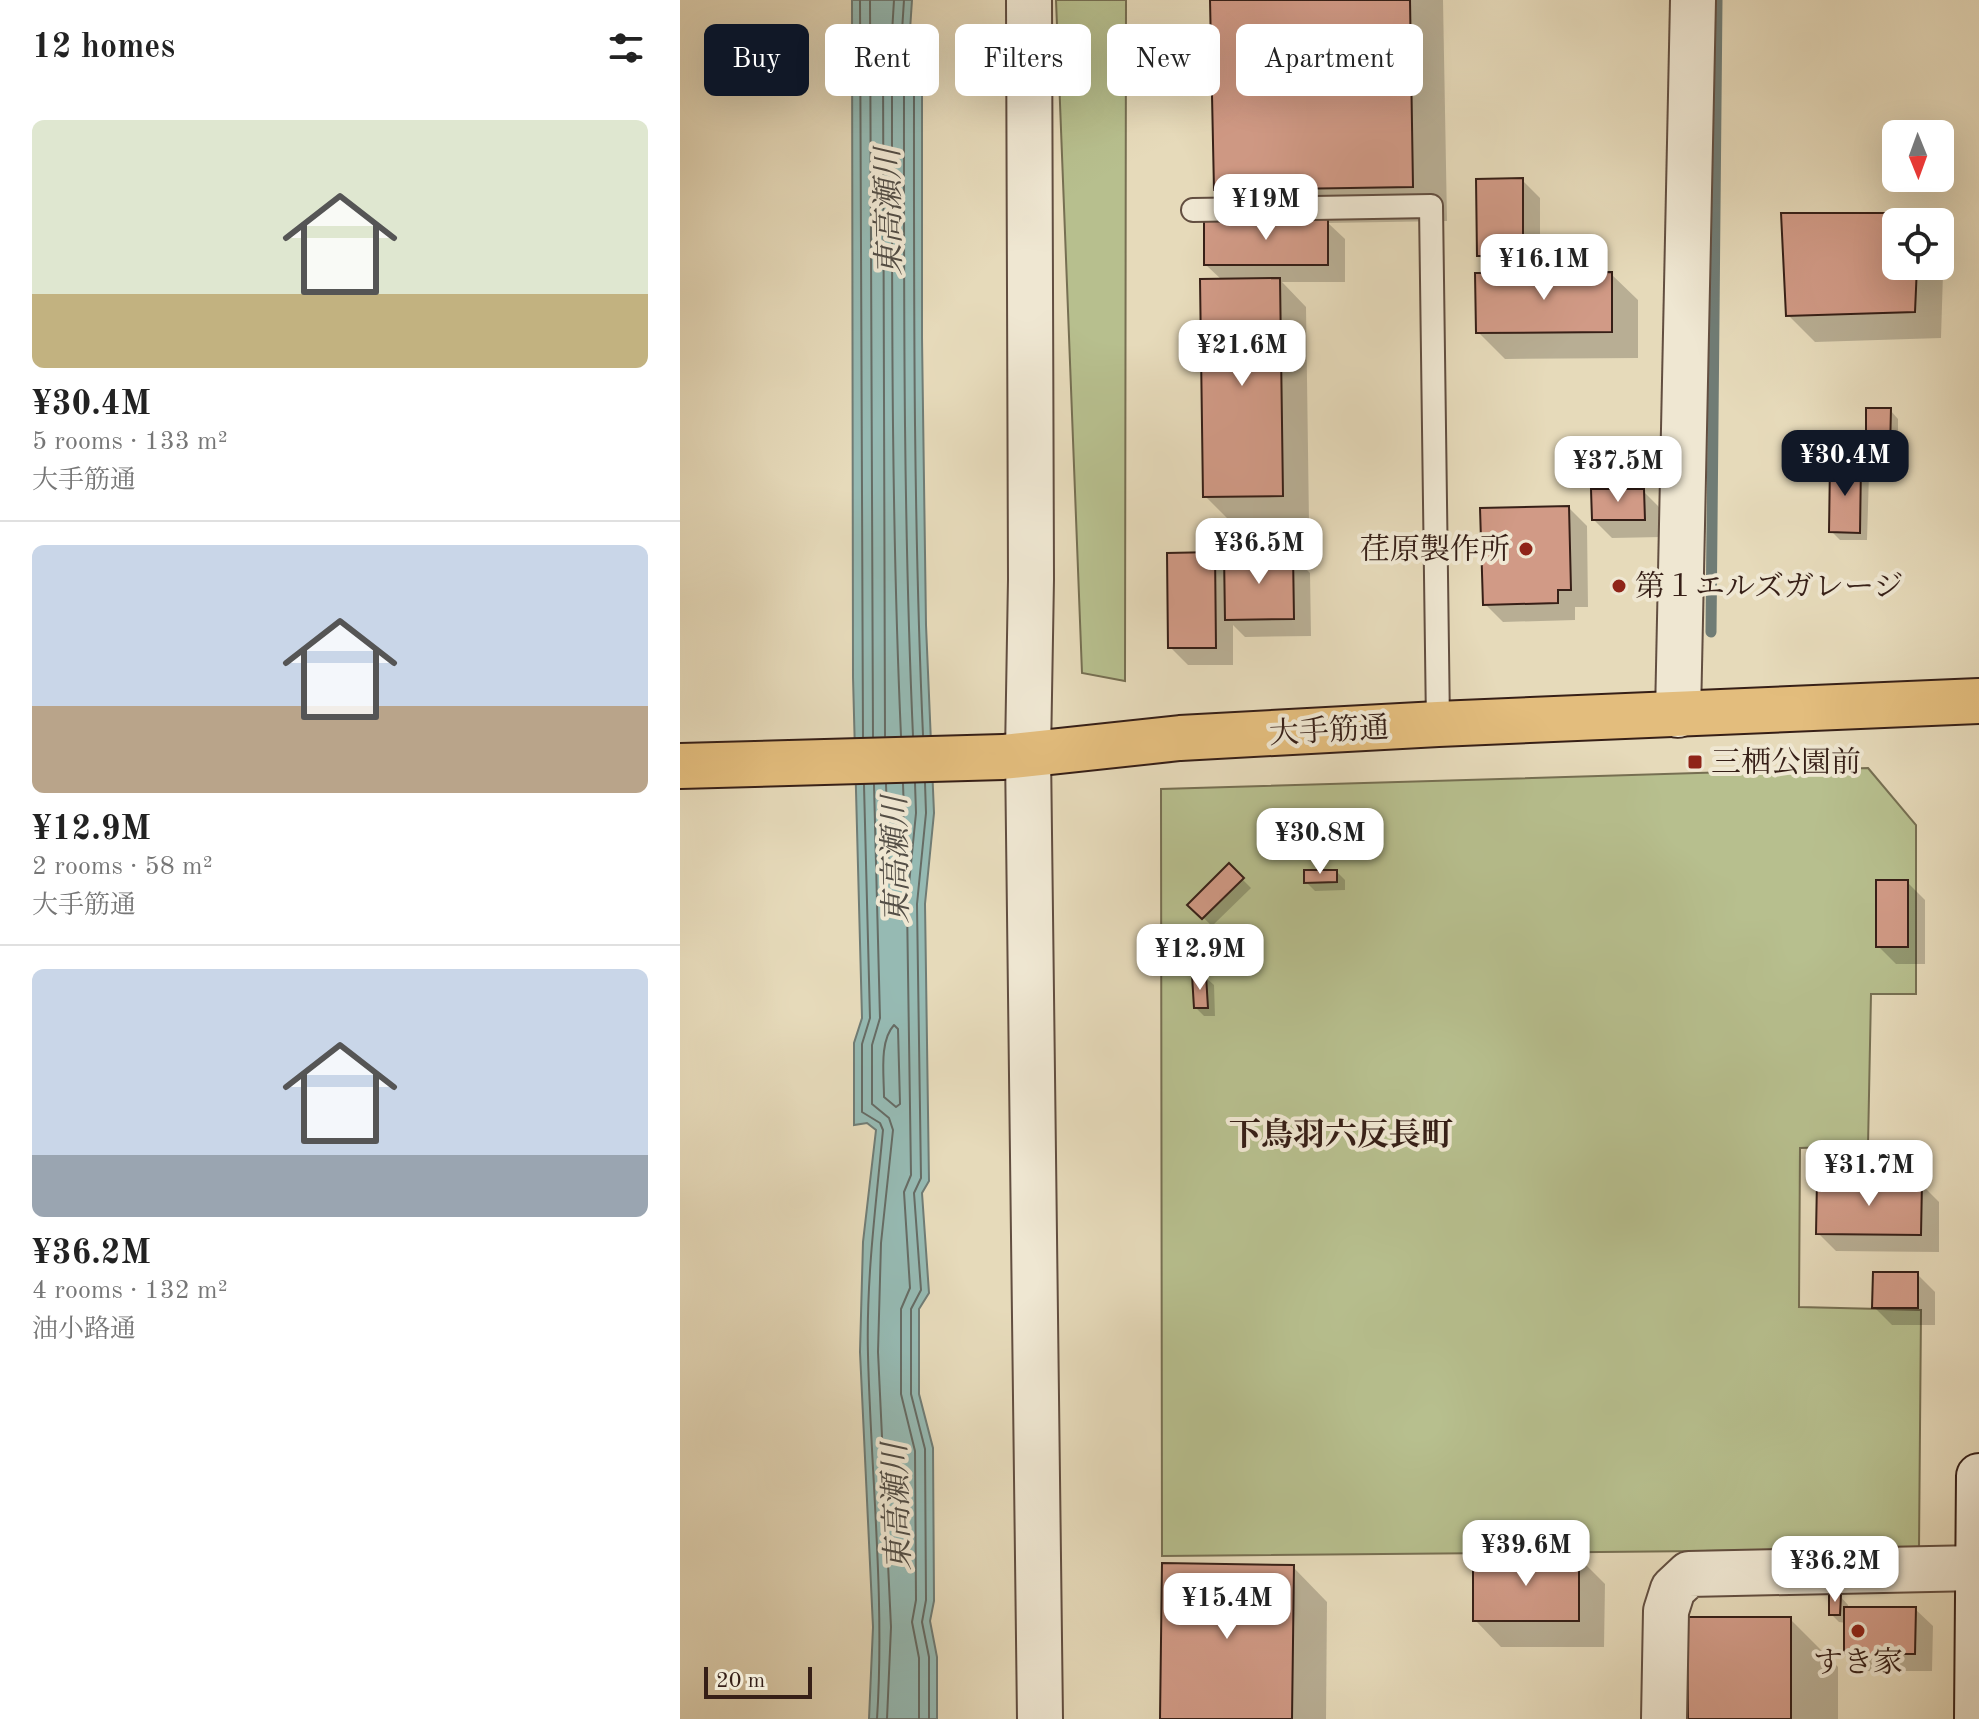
<!DOCTYPE html>
<html lang="en">
<head>
<meta charset="utf-8">
<style>
  :root { --surface:#fff; --page:#f2f2f2; --text:#222; --muted:#767676; --line:#e0e0e0; --accent:#111827 }
  body { margin:0; font-family:"Old Standard TT","Noto Serif JP",serif; background:var(--page); color:var(--text); height:100vh; display:flex; flex-direction:column; font-size:30px; white-space:nowrap }
  * { box-sizing:border-box; margin:0 }
  p { font-size:26px; color:var(--muted) }
  .icon { flex:none; width:44px; height:44px; fill:none; stroke:currentColor; stroke-width:2; stroke-linecap:round; stroke-linejoin:round }
  .map { position:relative; flex:1; overflow:hidden }
  .side { display:flex; flex-direction:column; background:var(--surface); width:680px }
  .side>* { flex:none }
  .banner { position:absolute; left:24px; top:24px; width:760px; height:72px; display:flex; gap:16px }
  .needle { width:52px; rotate:179deg }
  .fabs { position:absolute; left:1202px; top:120px; display:grid; gap:16px }
  .fabs a { display:grid; place-items:center; width:72px; height:72px; border-radius:12px; background:var(--surface); box-shadow:0 8px 32px #0002; font-size:40px }
  .scale { position:absolute; left:24px; bottom:20px; width:108px; box-sizing:border-box; padding-left:8px; border:4px solid #361f17; border-top:0; font-size:22px; line-height:28px; white-space:nowrap; color:#361f17; -webkit-text-stroke:6px #efe7d2; paint-order:stroke }
  .price { position:absolute; translate:-50% -68px; padding:0 18px; border-radius:16px; background:#fff; color:#222; font-size:26px; line-height:52px; filter:drop-shadow(0 2px 4px #0008) }
  .price::after { content:''; position:absolute; left:50%; top:48px; width:24px; height:18px; margin-left:-12px; background:inherit; clip-path:polygon(0 0,100% 0,50% 100%) }
  .price.active { background:var(--accent); color:#fff }
  ul { padding:0; list-style:none }
  li { display:grid; align-content:center; gap:16px; height:424px; padding:0 32px }
  li+li { border-top:2px solid var(--line) }
  li span { display:grid; place-items:center; height:248px; border-radius:12px; color:#555 }
  li>.icon { margin-inline-start:auto }
  span .icon { width:144px; height:144px; fill:#fffc; stroke-width:1 }
  li b { font-size:34px }
  h2 { display:flex; justify-content:space-between; align-items:center; height:96px; padding:0 32px; font-size:34px }
  .chip { padding:0 28px; border-radius:12px; background:var(--surface); box-shadow:0 8px 32px #0002; font-size:28px; line-height:72px }
  .chip.active { background:var(--accent); color:#fff }
  main { display:flex; flex:1; min-height:0 }
  .map>svg:first-child { display:block }
  .green { fill:#b7bf8e; stroke:#766f52; stroke-width:2 }
  .water { fill:#96bab3; stroke:#707c75; stroke-width:2 }
  .shadow { fill:#0003 }
  .lines { fill:none; stroke-linecap:round; stroke-linejoin:round }
  .shore { stroke:#666c65; stroke-width:2 }
  .stream { stroke:#707c75; stroke-width:11 }
  .building { fill:#d19a86; stroke:#361f17; stroke-width:2 }
  .lane-casing { stroke:#624e40; stroke-width:26 }
  .street-casing { stroke:#624e40; stroke-width:48 }
  .secondary-casing { stroke:#361f17; stroke-width:48 }
  .primary-casing { stroke:#361f17; stroke-width:48 }
  .lane { stroke:#efe7d2; stroke-width:22 }
  .street { stroke:#efe7d2; stroke-width:44 }
  .secondary { stroke:#efe7d2; stroke-width:44 }
  .primary { stroke:#e3bd7d; stroke-width:44 }
  .poi-dot { fill:#8f2418; stroke:#efe7d2; stroke-width:3 }
  .labels { text-anchor:middle; stroke-width:8; stroke-linejoin:round; paint-order:stroke }
  .poi-label { font-size:30px; fill:#361f17; stroke:#efe7d2; text-anchor:start }
  .street-label { font-size:30px; fill:#361f17; stroke:#efe7d2 }
  .water-label { font-size:32px; font-style:italic; fill:#534e46; stroke:#efe7d2 }
  .neighbourhood-label { font-size:32px; font-weight:bold; fill:#361f17; stroke:#efe7d2 }
</style>
</head>
<body>
<main>
<section class="side">
<h2>12 homes<svg class="icon" aria-label="filters" viewBox="0 0 24 24"><path d="M4 7h16M4 17h16"/><circle cx="9" cy="7" r="2"/><circle cx="15" cy="17" r="2"/></svg></h2>
<ul>
<li><span style="background:linear-gradient(#dfe7d0 70%,#c2b280 0)"><svg class="icon" aria-label="home" viewBox="0 0 24 24"><path d="M3 11l9-7 9 7M6 9v11h12V9"/></svg></span><div><b>¥30.4M</b><p>5 rooms · 133 m²</p><p>大手筋通</p></div></li>
<li><span style="background:linear-gradient(#c9d6e8 65%,#b9a48a 0)"><svg class="icon" aria-label="home" viewBox="0 0 24 24"><path d="M3 11l9-7 9 7M6 9v11h12V9"/></svg></span><div><b>¥12.9M</b><p>2 rooms · 58 m²</p><p>大手筋通</p></div></li>
<li><span style="background:linear-gradient(#c9d6e8 75%,#9aa5b1 0)"><svg class="icon" aria-label="home" viewBox="0 0 24 24"><path d="M3 11l9-7 9 7M6 9v11h12V9"/></svg></span><div><b>¥36.2M</b><p>4 rooms · 132 m²</p><p>油小路通</p></div></li>
</ul>
</section>
<div class="map">
<svg width="1299" height="1719" viewBox="0 0 1299 1719">
  <rect width="100%" height="100%" fill="#e6daba"/>
  <filter id="stains"><feTurbulence type="fractalNoise" baseFrequency=".0025" numOctaves="4"/><feColorMatrix values="0 0 0 0 .2 0 0 0 0 .09 0 0 0 0 .02 0 0 0 .5 -.17"/></filter>
  <radialGradient id="worn" r=".72"><stop offset=".6" stop-color="#630" stop-opacity="0"/><stop offset="1" stop-color="#630" stop-opacity=".3"/></radialGradient>
  <g class="green">
    <polygon points="376,0 446,0 445,681 402,673"/>
    <polygon points="1188,768 1236,825 1236,994 1191,994 1188,1146 1120,1148 1119,1307 1241,1310 1239,1549 482,1556 481,789"/>
  </g>
  <polygon class="water" points="172,0 232,0 230,30 242,56 242,338 246,625 254,813 245,904 249,1181 242,1193 249,1293 239,1309 239,1394 253,1448 254,1601 250,1621 257,1657 257,1719 189,1719 193,1627 180,1352 183,1242 196,1130 187,1123 174,1125 174,1043 182,1018 173,677"/>
  <g class="shadow">
    <polygon points="532,0 763,0 767,221 648,223 665,239 665,282 602,282 626,307 629,522 552,523 525,496 543,281 526,265 568,222 536,189"/>
    <polygon points="842,180 860,198 860,274 931,274 958,300 958,358 825,359 798,332 818,275 799,256"/>
    <polygon points="1104,215 1238,215 1245,222 1216,222 1216,266 1260,266 1260,237 1264,241 1261,338 1135,342 1108,315"/>
    <polygon points="1210,410 1218,419 1218,459 1196,458 1188,449"/>
    <polygon points="1180,466 1189,474 1187,540 1160,540 1151,531"/>
    <polygon points="963,491 981,509 982,537 932,538 914,520"/>
    <polygon points="889,508 907,526 908,607 895,607 895,620 823,622 805,604"/>
    <polygon points="534,554 546,566 612,555 630,573 631,636 565,637 553,625 553,665 508,665 490,647"/>
    <polygon points="549,866 571,888 532,926 510,905"/>
    <polygon points="657,872 665,880 665,890 635,891 626,882"/>
    <polygon points="1227,882 1245,900 1245,964 1216,964 1198,946"/>
    <polygon points="525,977 534,985 535,1016 524,1016 516,1008"/>
    <polygon points="1241,1184 1259,1202 1259,1252 1156,1251 1138,1233"/>
    <polygon points="1237,1274 1255,1292 1255,1325 1212,1325 1194,1307"/>
    <polygon points="898,1557 925,1584 924,1647 821,1647 795,1620"/>
    <polygon points="613,1567 647,1602 646,1719 482,1719"/>
    <polygon points="1160,1596 1168,1605 1168,1609 1235,1609 1253,1626 1252,1671 1184,1671 1166,1653 1166,1623 1159,1622 1151,1614"/>
    <polygon points="1110,1619 1158,1667 1158,1719 1010,1719"/>
  </g>
  <g class="lines">
    <g class="shore">
      <polyline points="180,0 183,737"/>
      <polyline points="190,0 193,737"/>
      <path d="M214 0 212 33 224 61C224 286 223 511 233 736"/>
      <path d="M224 0 222 31 234 59C234 284 233 510 243 735"/>
      <path d="M205 736 203 61 207 57 212 64C212 288 211 512 221 736"/>
      <polyline points="235,783 236,813 227,904 231,1175 224,1192 230,1288 221,1309 221,1394 235,1451 236,1600 232,1622 239,1658 239,1719"/>
      <polyline points="245,783 246,813 237,904 241,1178 234,1193 241,1290 231,1309 231,1394 245,1449 246,1600 242,1622 249,1657 249,1719"/>
      <polyline points="206,784 209,882 213,886 217,883 224,812 223,784"/>
      <path d="M184 785 190 1018 182 1044V1112L200 1123 203 1130C196 1205 186 1279 188 1355 191 1476 205 1597 197 1719"/>
      <polyline points="194,785 200,1018 192,1045 192,1104 209,1118 213,1130 201,1243 198,1352 211,1627 207,1719"/>
      <path d="M214 1025 218 1029 220 1104 216 1107 204 1097C204 1075 199 1041 214 1025Z"/>
    </g>
    <polyline class="stream" points="1031,632 1037,0"/>
  </g>
  <g class="building">
    <polygon points="530,0 730,0 733,187 534,190"/>
    <polygon points="843,178 843,256 797,256 796,179"/>
    <polygon points="1101,213 1238,213 1238,222 1216,222 1216,266 1237,266 1235,312 1106,316"/>
    <polygon points="648,219 648,265 524,265 524,220"/>
    <polygon points="932,272 932,332 796,333 795,273"/>
    <polygon points="600,278 603,496 523,497 520,279"/>
    <polygon points="1186,408 1211,408 1210,451 1186,450"/>
    <polygon points="1150,463 1181,464 1180,533 1149,532"/>
    <polygon points="911,489 964,489 965,520 912,520"/>
    <polygon points="889,506 891,590 878,590 878,603 803,605 800,508"/>
    <polygon points="535,552 536,648 488,648 487,553"/>
    <polygon points="613,553 614,619 545,620 544,554"/>
    <polygon points="549,863 564,878 522,919 507,905"/>
    <polygon points="624,870 657,870 657,882 624,883"/>
    <rect x="1196" y="880" width="32" height="67"/>
    <polygon points="512,975 526,975 528,1008 514,1008"/>
    <polygon points="1137,1180 1242,1182 1241,1235 1136,1234"/>
    <polygon points="1193,1272 1238,1272 1238,1308 1192,1308"/>
    <rect x="793" y="1555" width="106" height="66"/>
    <polygon points="482,1563 614,1565 612,1719 480,1719"/>
    <polygon points="1149,1594 1161,1594 1160,1615 1149,1615"/>
    <polygon points="1164,1607 1236,1607 1235,1654 1164,1654"/>
    <polygon points="1007,1617 1111,1617 1111,1719 1008,1719"/>
  </g>
  <g class="lines">
    <defs>
      <polyline id="lane" points="513,210 751,206 758,724"/>
      <g id="street">
        <polyline points="349,0 351,579 348,753 360,1719"/>
        <polyline points="998,715 1013,0"/>
        <polyline points="984,1719 986,1611 993,1589 1009,1574 1297,1568"/>
      </g>
      <polyline id="secondary" points="1297,1719 1299,1476"/>
      <polyline id="primary" points="0,766 323,757 500,738 758,724 1299,701"/>
    </defs>
    <use href="#lane" class="lane-casing"/>
    <use href="#street" class="street-casing"/>
    <use href="#secondary" class="secondary-casing"/>
    <use href="#primary" class="primary-casing"/>
    <use href="#lane" class="lane"/>
    <use href="#street" class="street"/>
    <use href="#secondary" class="secondary"/>
    <use href="#primary" class="primary"/>
  </g>
  <g class="poi-dot">
    <circle cx="846" cy="549" r="8"/>
    <circle cx="939" cy="586" r="8"/>
    <rect x="1007" y="754" width="16" height="16" rx="4"/>
    <circle cx="1178" cy="1631" r="8"/>
  </g>
  <g class="labels">
    <g class="poi-label">
      <text x="830" y="559" text-anchor="end">荏原製作所</text>
      <text x="955" y="596">第１エルズガレージ</text>
      <text x="1031" y="772">三栖公園前</text>
      <text x="1178" y="1672" text-anchor="middle">すき家</text>
    </g>
    <g class="street-label">
      <text transform="translate(649 730) rotate(-3)" y="10">大手筋通</text>
    </g>
    <g class="water-label">
      <text transform="translate(208 212) rotate(-91)" y="11">東高瀬川</text>
      <text transform="translate(215 860) rotate(-91)" y="11">東高瀬川</text>
      <text transform="translate(216 1507) rotate(-92)" y="11">東高瀬川</text>
    </g>
    <g class="neighbourhood-label">
      <text x="661" y="1145">下鳥羽六反長町</text>
    </g>
  </g>
  <rect width="100%" height="100%" filter="url(#stains)"/>
  <rect width="100%" height="100%" fill="url(#worn)"/>
</svg>
<div class="fabs">
<a><svg class="needle" viewBox="-14 -14 28 28"><path d="M0-13l5 13h-10z" fill="#e53935"/><path d="M0 13l5-13h-10z" fill="#767676"/></svg></a>
<a><svg class="icon" aria-label="locate" viewBox="0 0 24 24"><circle cx="12" cy="12" r="6"/><path d="M12 2v4M12 18v4M2 12h4M18 12h4"/></svg></a>
</div>
<div class="scale">20 m</div>
<b class="price" style="left:586px;top:242px">¥19M</b>
<b class="price" style="left:864px;top:302px">¥16.1M</b>
<b class="price" style="left:562px;top:388px">¥21.6M</b>
<b class="price active" style="left:1165px;top:498px">¥30.4M</b>
<b class="price" style="left:938px;top:504px">¥37.5M</b>
<b class="price" style="left:579px;top:586px">¥36.5M</b>
<b class="price" style="left:640px;top:876px">¥30.8M</b>
<b class="price" style="left:520px;top:992px">¥12.9M</b>
<b class="price" style="left:1189px;top:1208px">¥31.7M</b>
<b class="price" style="left:846px;top:1588px">¥39.6M</b>
<b class="price" style="left:1155px;top:1604px">¥36.2M</b>
<b class="price" style="left:547px;top:1641px">¥15.4M</b>
<div class="banner">
<a class="chip active">Buy</a>
<a class="chip">Rent</a>
<a class="chip">Filters</a>
<a class="chip">New</a>
<a class="chip">Apartment</a>
</div>
</div>
</main>
</body>
</html>
